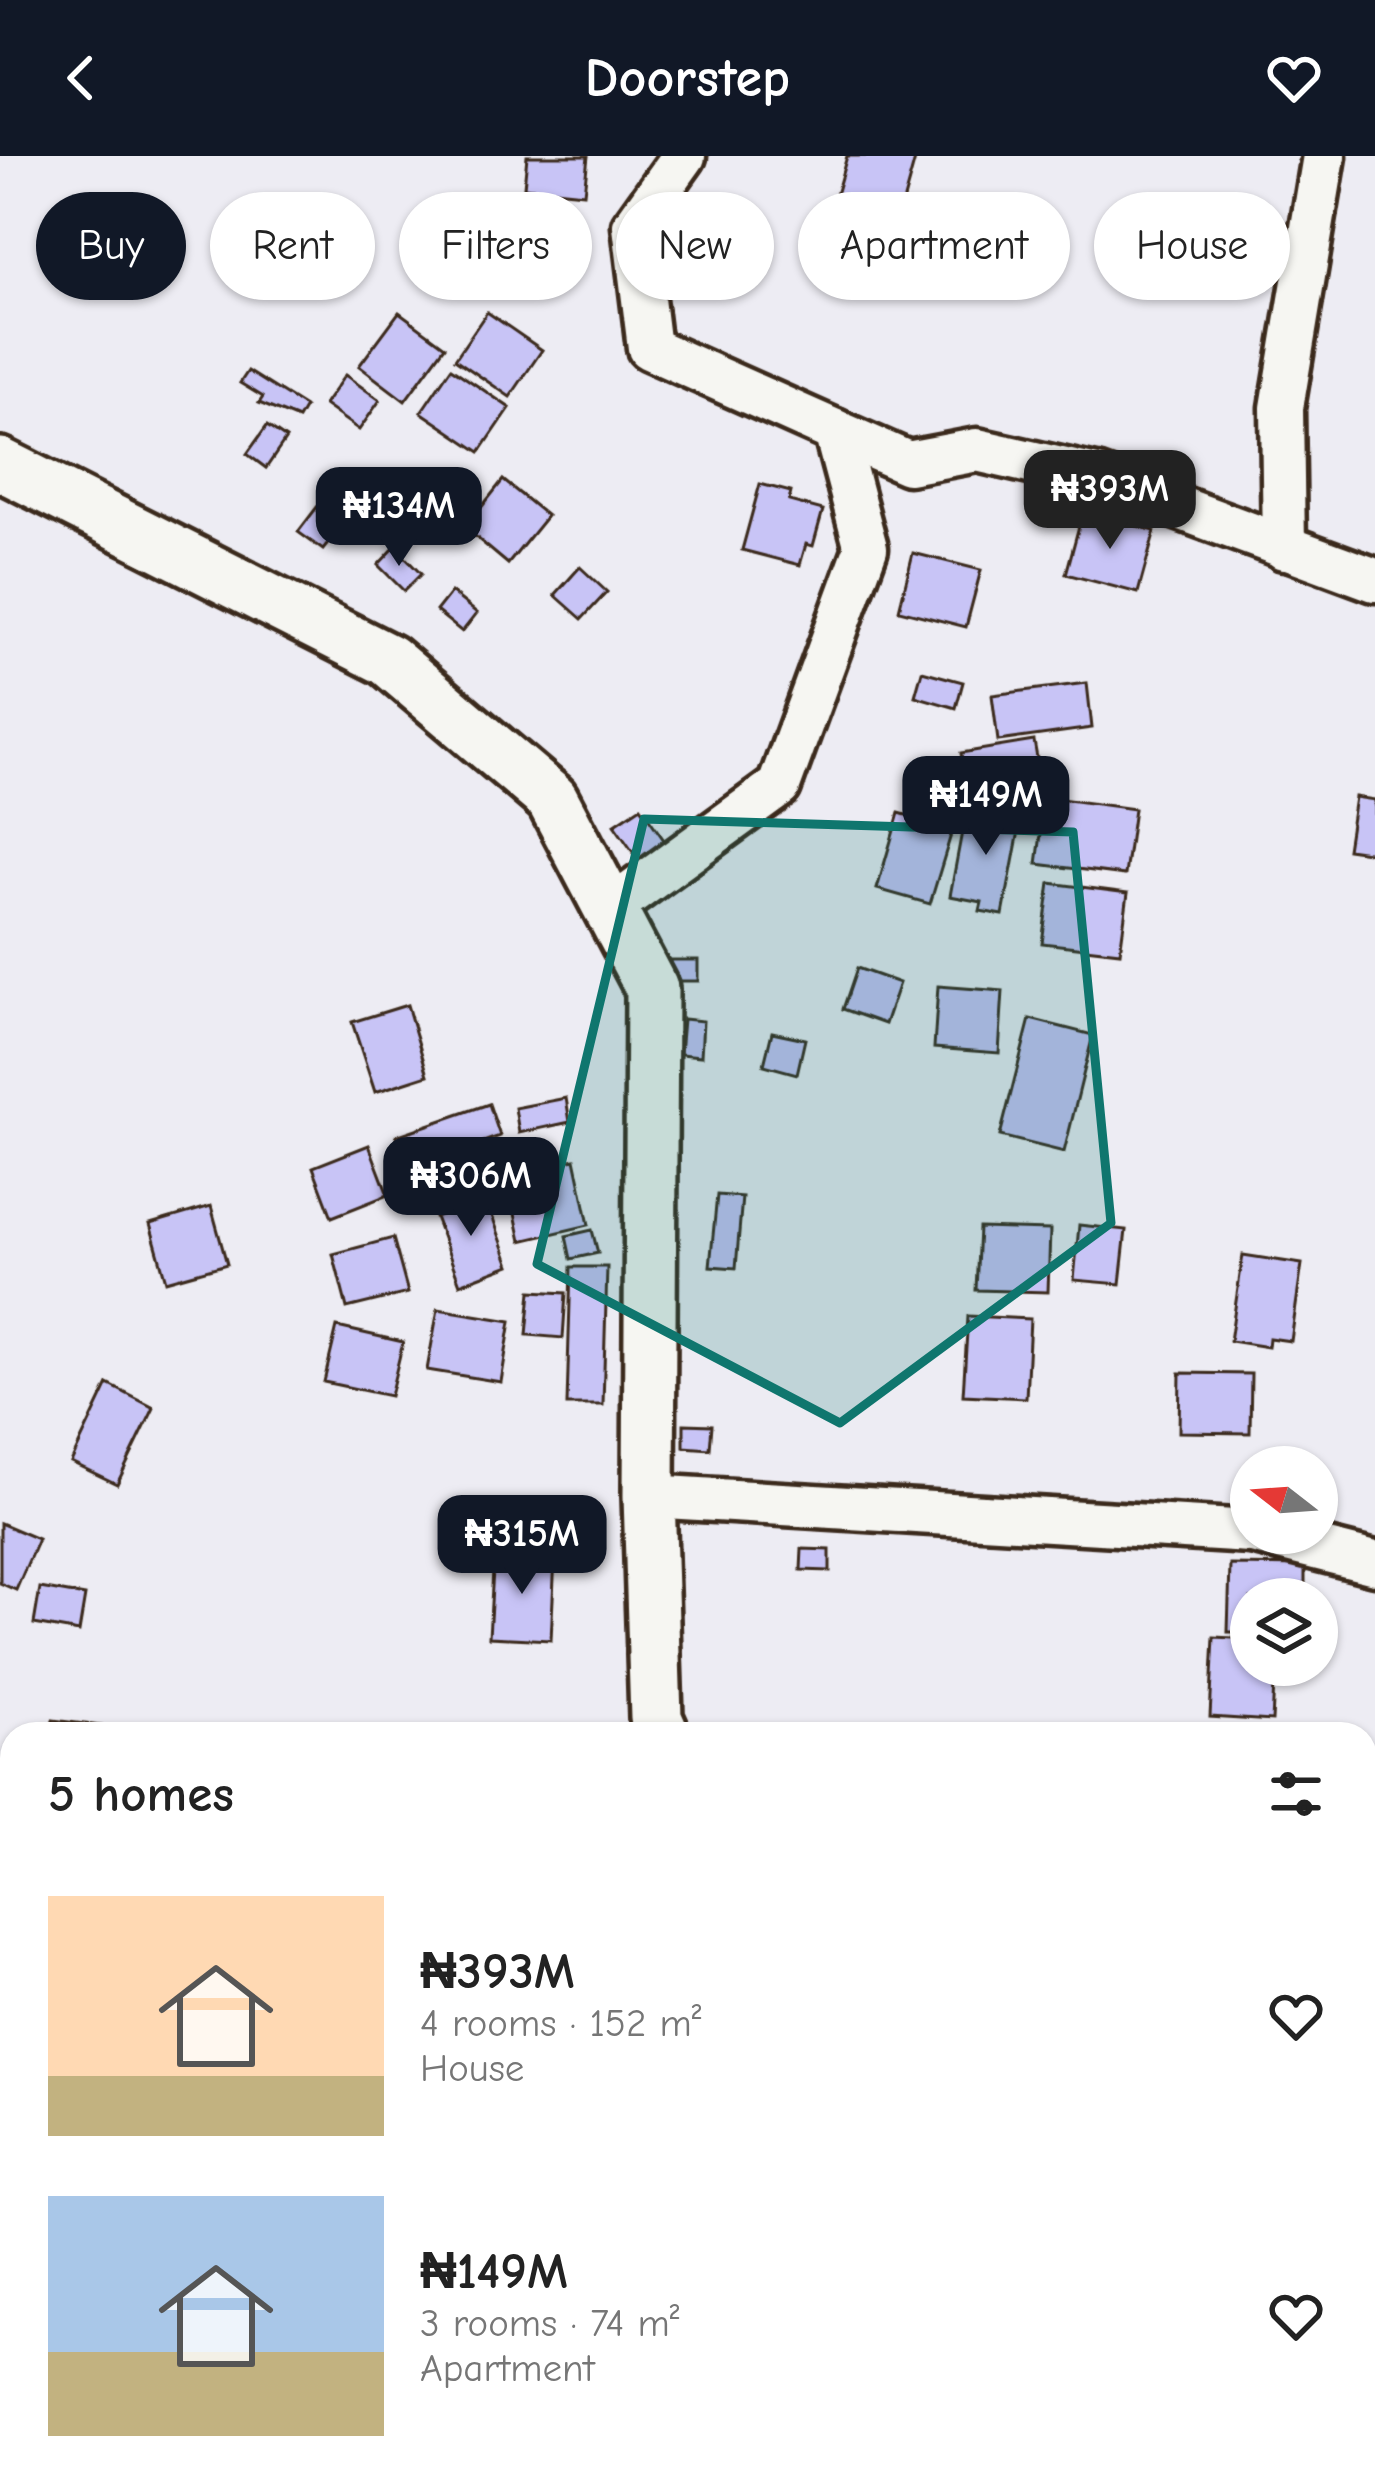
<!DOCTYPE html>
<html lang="en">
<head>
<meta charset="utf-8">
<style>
  :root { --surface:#fff; --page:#f2f2f2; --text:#222; --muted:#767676; --accent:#111827 }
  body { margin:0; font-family:"Comic Neue",sans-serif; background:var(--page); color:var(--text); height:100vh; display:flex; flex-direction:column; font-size:45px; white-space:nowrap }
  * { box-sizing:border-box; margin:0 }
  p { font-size:39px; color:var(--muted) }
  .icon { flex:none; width:66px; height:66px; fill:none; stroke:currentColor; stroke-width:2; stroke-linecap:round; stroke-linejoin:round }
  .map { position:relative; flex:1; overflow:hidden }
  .panel { position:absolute; left:0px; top:1566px; width:1377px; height:771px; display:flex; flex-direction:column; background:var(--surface); border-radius:36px 36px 0 0; box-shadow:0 3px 9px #0004 }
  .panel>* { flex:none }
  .guide { position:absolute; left:36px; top:36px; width:1305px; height:108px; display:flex; gap:24px }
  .needle { width:78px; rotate:287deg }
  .fabs { position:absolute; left:1230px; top:1290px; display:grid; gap:24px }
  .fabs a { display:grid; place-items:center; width:108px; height:108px; border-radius:50%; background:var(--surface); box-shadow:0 3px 9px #0004; font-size:60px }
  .price { position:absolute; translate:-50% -102px; padding:0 27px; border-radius:24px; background:var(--accent); color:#fff; font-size:39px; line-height:78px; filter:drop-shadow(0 3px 6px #0008) }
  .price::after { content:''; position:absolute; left:50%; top:72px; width:36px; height:27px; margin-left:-18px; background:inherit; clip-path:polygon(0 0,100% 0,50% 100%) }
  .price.active { background:#222; color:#fff }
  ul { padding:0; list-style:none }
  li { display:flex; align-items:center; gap:36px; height:300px; padding:0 48px }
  li span { display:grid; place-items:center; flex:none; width:336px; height:240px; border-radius:0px; color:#555 }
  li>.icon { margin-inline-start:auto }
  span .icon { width:144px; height:144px; fill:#fffc; stroke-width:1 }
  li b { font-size:51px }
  h2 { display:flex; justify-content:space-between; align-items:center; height:144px; padding:0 48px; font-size:51px }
  .pill { padding:0 42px; border-radius:54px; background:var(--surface); box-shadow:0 3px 9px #0004; font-size:42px; line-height:108px }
  .pill.active { background:var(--accent); color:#fff }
  header { display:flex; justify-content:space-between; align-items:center; height:156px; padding:0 48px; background:var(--accent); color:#fff; font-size:54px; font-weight:700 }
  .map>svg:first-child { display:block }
  .building { fill:#c8c4f6; stroke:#3b2a1e; stroke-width:3 }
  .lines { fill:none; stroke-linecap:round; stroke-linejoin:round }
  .minor-casing { stroke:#3b2a1e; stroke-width:51 }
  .tertiary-casing { stroke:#3b2a1e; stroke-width:60 }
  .minor { stroke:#f6f6f2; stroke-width:42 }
  .tertiary { stroke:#f6f6f2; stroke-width:51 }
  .marked { fill:#0f766e; fill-opacity:0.2; stroke:#0f766e; stroke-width:9; stroke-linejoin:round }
</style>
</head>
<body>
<header><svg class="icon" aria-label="back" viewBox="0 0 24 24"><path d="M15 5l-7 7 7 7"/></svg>Doorstep<svg class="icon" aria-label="heart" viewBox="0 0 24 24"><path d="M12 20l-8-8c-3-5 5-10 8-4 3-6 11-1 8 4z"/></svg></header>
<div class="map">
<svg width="1375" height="2336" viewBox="0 0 1375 2336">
  <rect width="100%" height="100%" fill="#edecf3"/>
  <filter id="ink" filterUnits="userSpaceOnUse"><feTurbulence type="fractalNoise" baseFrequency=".00833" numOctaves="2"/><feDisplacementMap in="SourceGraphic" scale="24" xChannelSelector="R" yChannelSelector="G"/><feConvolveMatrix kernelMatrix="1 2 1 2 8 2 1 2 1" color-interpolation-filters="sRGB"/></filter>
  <g filter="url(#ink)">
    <g class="building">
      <polygon points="527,0 588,0 584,37 524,31"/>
      <polygon points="847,0 916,0 896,72 832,53"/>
      <polygon points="399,156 445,190 405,245 359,210"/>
      <polygon points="487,156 542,194 510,241 455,203"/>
      <polygon points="451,212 510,252 480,296 421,256"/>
      <polygon points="248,215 305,251 298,263 259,247 263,241 240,227"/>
      <polygon points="345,219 380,244 359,274 324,249"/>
      <polygon points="267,270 286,283 266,312 247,298"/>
      <polygon points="503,324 547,360 508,408 465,372"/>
      <polygon points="760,328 791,336 789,345 823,354 813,390 806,388 800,409 742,394"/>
      <polygon points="317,351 342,370 323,394 298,376"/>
      <polygon points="1083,355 1155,375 1138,437 1066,418"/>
      <polygon points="395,391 421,418 404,435 378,409"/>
      <polygon points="913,397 981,414 966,471 899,454"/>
      <polygon points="580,411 607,436 582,463 555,439"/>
      <polygon points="451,436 477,457 462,476 436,455"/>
      <polygon points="922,515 963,526 956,552 915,540"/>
      <polygon points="1087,527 1092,572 998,585 992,539"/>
      <polygon points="1034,585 1042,631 968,643 961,597"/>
      <polygon points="1046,641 1134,653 1125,719 1037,708"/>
      <polygon points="1355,641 1375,644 1375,697 1347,693"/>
      <polygon points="967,649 1022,659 1003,759 980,755 982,746 950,740"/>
      <polygon points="641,651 666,687 640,706 614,669"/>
      <polygon points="899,657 953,672 930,748 877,733"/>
      <polygon points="1050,727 1128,737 1120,796 1042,787"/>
      <rect x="670" y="804" width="28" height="21"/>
      <polygon points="857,812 899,827 885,868 843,853"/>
      <polygon points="938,830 1003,835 999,897 934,892"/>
      <polygon points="407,849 428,919 375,936 352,866"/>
      <polygon points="683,863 703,865 701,900 680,898"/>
      <polygon points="1030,863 1093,879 1064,996 1000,980"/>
      <polygon points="772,876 805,883 797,918 764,909"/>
      <polygon points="566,942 570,966 519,977 515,952"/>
      <polygon points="489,948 500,980 442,1001 453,1035 419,1047 396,980"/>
      <polygon points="369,989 388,1039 332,1061 313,1011"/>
      <polygon points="543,993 546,1009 575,1003 589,1069 521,1085 503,1003"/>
      <polygon points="717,1039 742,1041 736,1112 710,1110"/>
      <polygon points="462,1041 466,1050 486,1043 510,1109 460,1128 435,1061 441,1059 437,1050"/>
      <polygon points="211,1050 227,1108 166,1125 150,1068"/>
      <polygon points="1079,1069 1126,1074 1120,1128 1074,1124"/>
      <polygon points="979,1072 1050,1074 1048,1136 976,1134"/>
      <polygon points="592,1074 598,1097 571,1103 566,1080"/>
      <polygon points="393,1082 408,1137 347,1152 333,1098"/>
      <polygon points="1243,1099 1302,1108 1291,1185 1269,1182 1268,1191 1230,1185"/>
      <polygon points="571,1111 607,1111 603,1249 567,1249"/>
      <polygon points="531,1135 566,1137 563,1182 527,1179"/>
      <polygon points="438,1153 511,1165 501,1226 427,1214"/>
      <polygon points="968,1160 1030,1163 1026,1242 963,1239"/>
      <polygon points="337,1171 403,1186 390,1240 324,1226"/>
      <polygon points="1180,1217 1251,1218 1250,1277 1179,1276"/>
      <polygon points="108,1228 154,1252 117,1328 71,1306"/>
      <polygon points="684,1268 712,1269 710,1293 684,1291"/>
      <polygon points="0,1367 38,1383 16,1434 0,1427"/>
      <polygon points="802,1393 830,1394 830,1415 801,1414"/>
      <polygon points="494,1397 555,1401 551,1484 489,1481"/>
      <polygon points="1230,1409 1305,1410 1305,1443 1251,1443 1251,1476 1228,1476"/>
      <polygon points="40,1432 85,1440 79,1476 34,1468"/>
      <polygon points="1214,1481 1251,1483 1251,1509 1275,1509 1272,1565 1210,1561"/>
      <polygon points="53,1564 109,1571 108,1578 51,1578"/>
      <polygon points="1375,1759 1375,1819 1365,1813 1374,1787 1365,1775"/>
      <polygon points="1289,2325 1318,2325 1306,2336"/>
    </g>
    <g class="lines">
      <defs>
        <g id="minor">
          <polyline points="835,275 908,307 977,294 1096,321 1375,424"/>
          <polyline points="1284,392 1282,252 1324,0"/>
          <polyline points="610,753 779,630 866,392 835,275 649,192 634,70 684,0"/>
          <polyline points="649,1340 1251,1376"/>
          <polyline points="1256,1377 1375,1407"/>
          <polyline points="892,2325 898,2336"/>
          <polyline points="548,2336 551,2325"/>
        </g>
        <g id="tertiary">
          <polyline points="0,308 388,504 552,643 652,833 649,1340 656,1562 663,1578"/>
          <polyline points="1365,2118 1375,2124"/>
        </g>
      </defs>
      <use href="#minor" class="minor-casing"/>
      <use href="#tertiary" class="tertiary-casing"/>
      <use href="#minor" class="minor"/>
      <use href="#tertiary" class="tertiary"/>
    </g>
  </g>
  <path class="marked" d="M644 663 1073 676 1111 1067 840 1267 537 1108Z"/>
</svg>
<div class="fabs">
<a><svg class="needle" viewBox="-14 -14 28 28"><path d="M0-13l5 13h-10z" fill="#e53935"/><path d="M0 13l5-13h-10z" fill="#767676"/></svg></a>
<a><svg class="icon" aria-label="layers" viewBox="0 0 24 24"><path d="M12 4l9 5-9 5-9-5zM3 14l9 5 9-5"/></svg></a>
</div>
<b class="price active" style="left:1110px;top:396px">₦393M</b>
<b class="price" style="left:399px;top:413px">₦134M</b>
<b class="price" style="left:986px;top:702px">₦149M</b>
<b class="price" style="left:471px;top:1083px">₦306M</b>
<b class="price" style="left:522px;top:1441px">₦315M</b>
<div class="guide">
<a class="pill active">Buy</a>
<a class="pill">Rent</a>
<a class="pill">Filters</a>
<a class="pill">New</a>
<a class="pill">Apartment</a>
<a class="pill">House</a>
</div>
<section class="panel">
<h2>5 homes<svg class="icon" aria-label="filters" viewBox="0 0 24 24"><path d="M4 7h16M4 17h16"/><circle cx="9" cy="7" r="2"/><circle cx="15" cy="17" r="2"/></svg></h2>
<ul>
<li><span style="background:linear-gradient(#ffd9b3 75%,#c2b280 0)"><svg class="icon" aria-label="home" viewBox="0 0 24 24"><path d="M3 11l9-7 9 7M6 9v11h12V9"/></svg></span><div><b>₦393M</b><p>4 rooms · 152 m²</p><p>House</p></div><svg class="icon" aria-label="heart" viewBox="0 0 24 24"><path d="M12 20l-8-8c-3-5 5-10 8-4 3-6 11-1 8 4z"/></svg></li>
<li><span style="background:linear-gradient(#a9c7e8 65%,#c2b280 0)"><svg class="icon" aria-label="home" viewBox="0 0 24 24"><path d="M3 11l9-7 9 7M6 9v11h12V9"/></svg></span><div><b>₦149M</b><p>3 rooms · 74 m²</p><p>Apartment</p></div><svg class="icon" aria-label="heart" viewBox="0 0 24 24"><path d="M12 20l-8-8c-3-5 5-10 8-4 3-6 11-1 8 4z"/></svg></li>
</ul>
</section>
</div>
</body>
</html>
